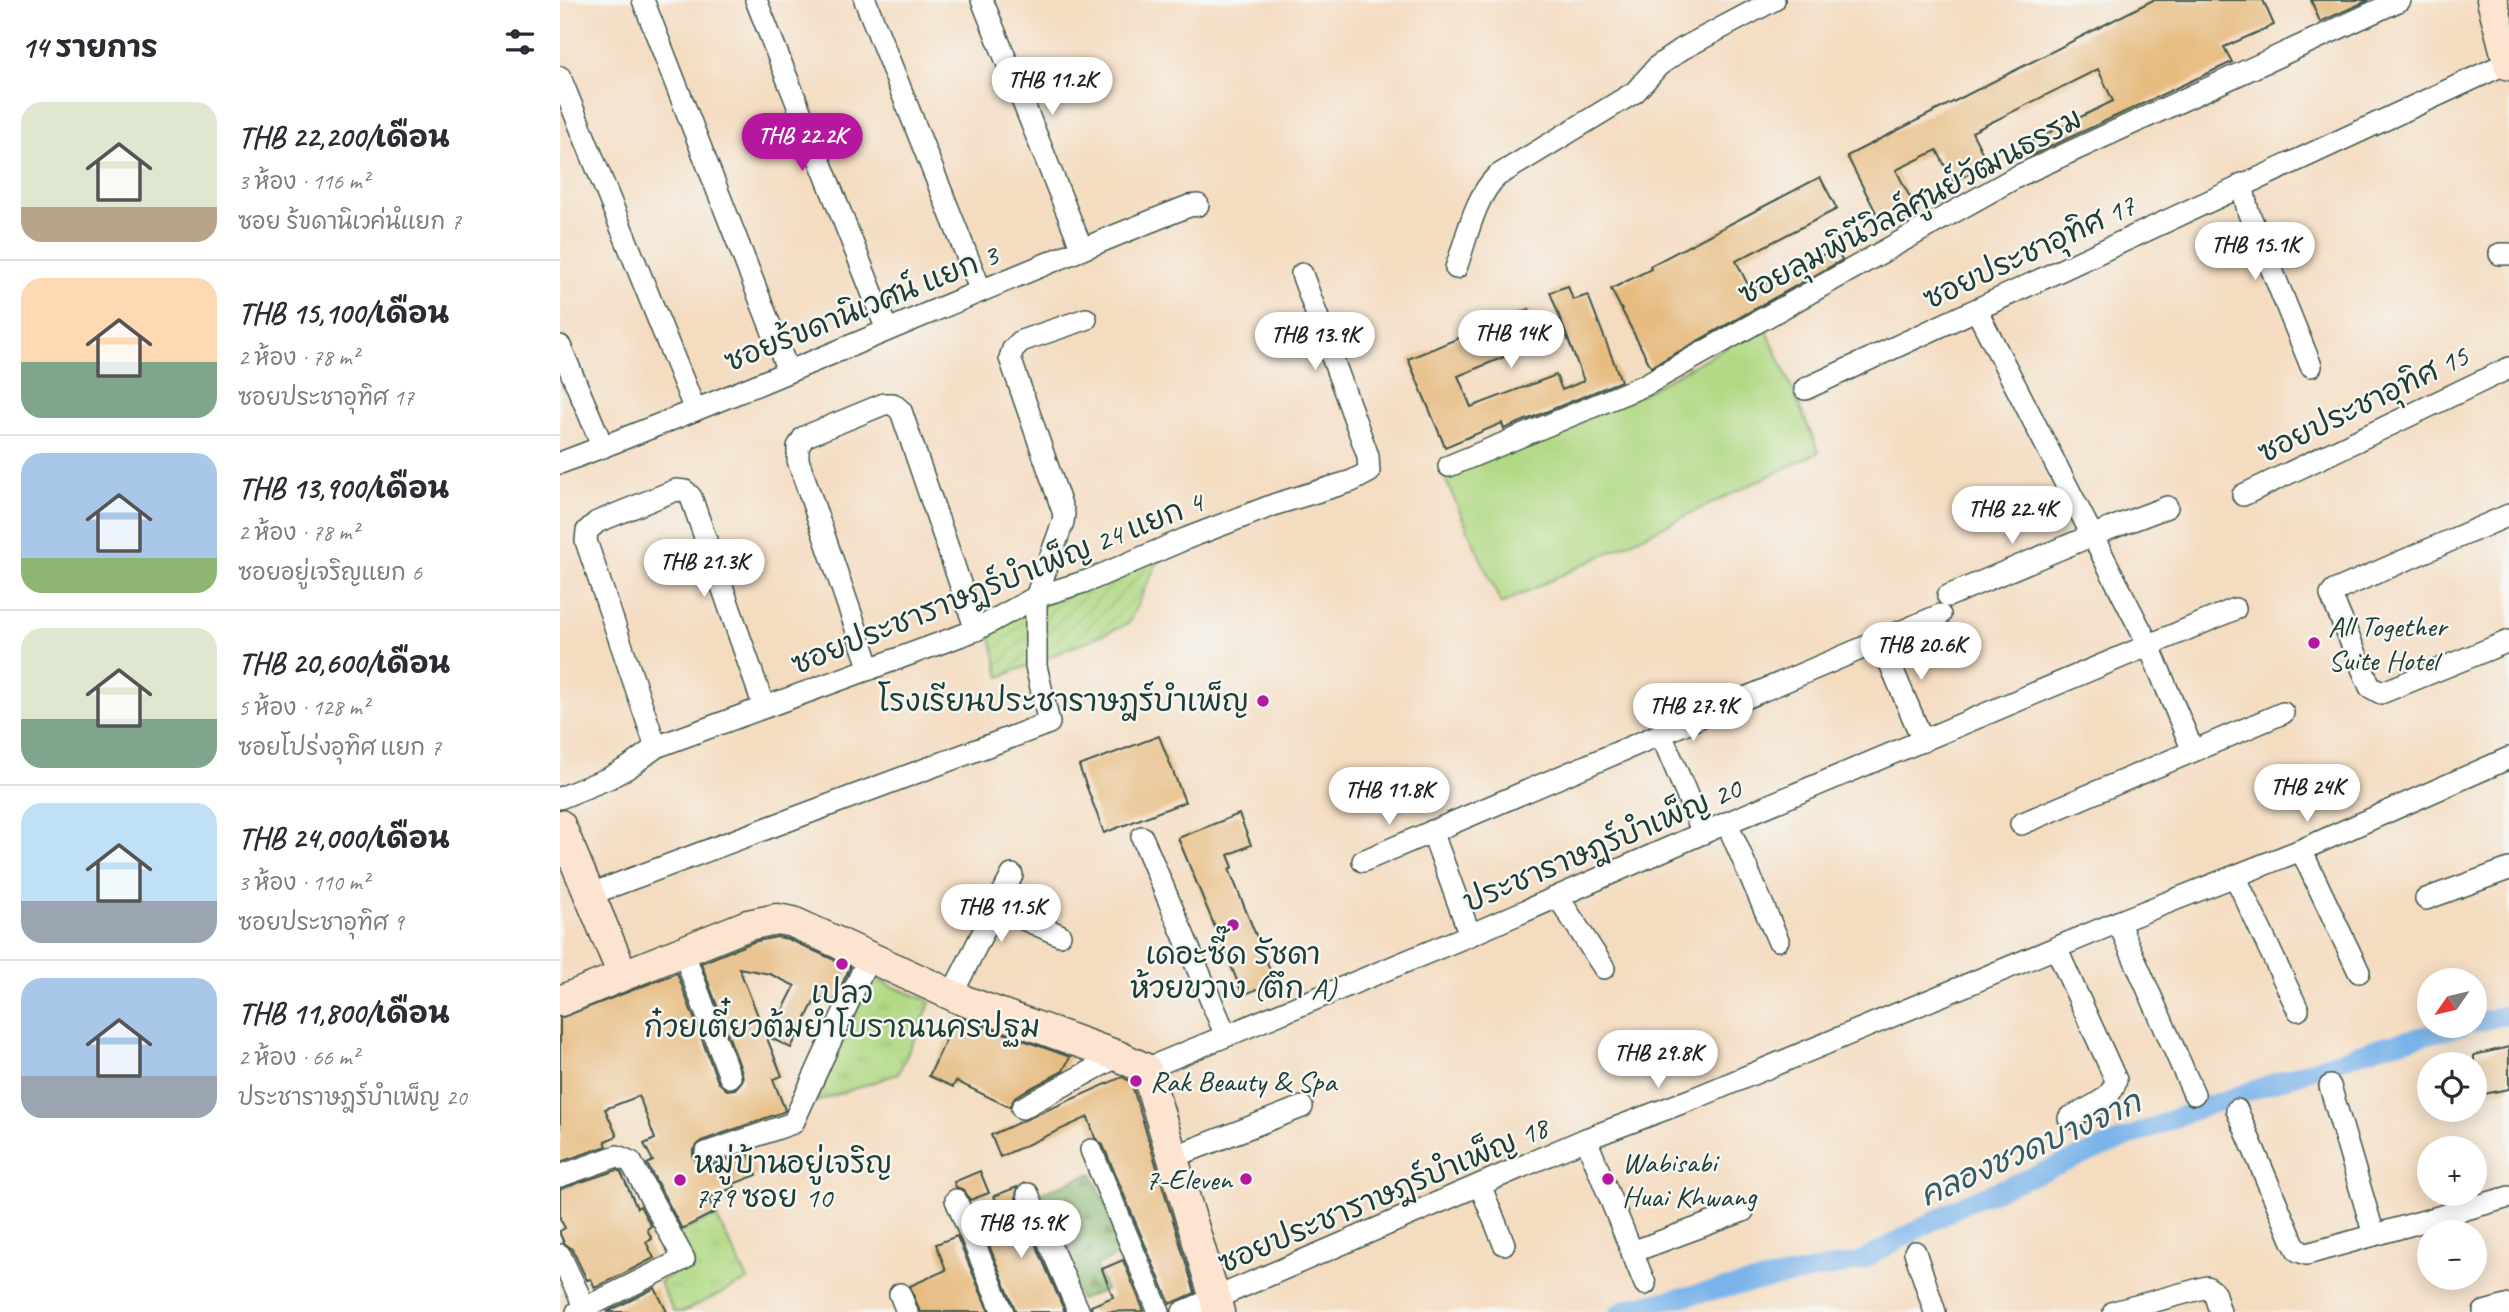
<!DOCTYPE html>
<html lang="th">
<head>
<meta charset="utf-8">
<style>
  :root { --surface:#fff; --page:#f7f7f7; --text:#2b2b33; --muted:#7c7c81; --line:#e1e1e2; --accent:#b5179e }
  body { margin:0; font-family:Caveat,"Playpen Sans Thai",sans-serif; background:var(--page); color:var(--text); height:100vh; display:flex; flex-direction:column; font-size:26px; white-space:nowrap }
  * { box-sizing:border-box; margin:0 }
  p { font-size:23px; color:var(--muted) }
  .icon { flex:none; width:38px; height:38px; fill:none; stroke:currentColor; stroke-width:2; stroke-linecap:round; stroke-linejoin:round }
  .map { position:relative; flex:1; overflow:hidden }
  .sheet { display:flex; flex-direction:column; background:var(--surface); width:560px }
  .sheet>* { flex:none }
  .needle { width:46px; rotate:236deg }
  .tools { position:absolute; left:1857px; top:968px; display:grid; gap:14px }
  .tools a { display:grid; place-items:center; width:70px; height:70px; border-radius:50%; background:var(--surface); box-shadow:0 4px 18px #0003; font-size:35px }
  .price { position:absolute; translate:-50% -60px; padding:0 16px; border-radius:24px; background:#fff; color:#222; font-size:23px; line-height:46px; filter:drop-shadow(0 2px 4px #0008) }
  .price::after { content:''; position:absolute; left:50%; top:42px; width:21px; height:16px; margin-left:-10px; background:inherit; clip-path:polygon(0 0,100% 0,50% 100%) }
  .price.on { background:var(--accent); color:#fff }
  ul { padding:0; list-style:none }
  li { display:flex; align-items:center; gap:21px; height:175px; padding:0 21px }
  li+li { border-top:2px solid var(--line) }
  li span { display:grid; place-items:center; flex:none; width:196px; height:140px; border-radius:21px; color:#555 }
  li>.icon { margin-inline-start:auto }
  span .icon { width:84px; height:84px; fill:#fffc; stroke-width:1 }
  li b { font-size:30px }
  h2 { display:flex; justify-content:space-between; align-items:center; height:84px; padding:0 21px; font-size:30px }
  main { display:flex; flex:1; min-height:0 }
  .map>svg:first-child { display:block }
  .grass { fill:#b1d984; stroke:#688b5c; stroke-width:2 }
  .forest { fill:url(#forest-firs); stroke:#567b53; stroke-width:2 }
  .park { fill:url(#park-tufts); stroke:#688b5c; stroke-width:2 }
  .garden { fill:url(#garden-furrows); stroke:#688b5c; stroke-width:2 }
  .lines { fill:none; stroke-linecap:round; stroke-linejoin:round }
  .canal { stroke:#79b3ea; stroke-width:19 }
  .building { fill:#e7bc81 }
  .street-casing { stroke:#3f5549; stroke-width:24 }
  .secondary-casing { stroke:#3f5549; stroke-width:33 }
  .street { stroke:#fff; stroke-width:21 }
  .secondary { stroke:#fde4d1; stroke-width:30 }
  .poi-dot { fill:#b5179e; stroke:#f6f6f2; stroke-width:2.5 }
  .labels { text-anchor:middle; stroke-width:5; stroke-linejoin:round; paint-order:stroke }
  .street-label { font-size:30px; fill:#1f3d34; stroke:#f6f6f2 }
  .poi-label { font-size:30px; fill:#1f3d34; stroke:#f6f6f2; text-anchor:start }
  .water-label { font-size:32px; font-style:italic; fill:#365a62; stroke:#f6f6f2 }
</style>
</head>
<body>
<main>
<section class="sheet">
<h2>14 รายการ<svg class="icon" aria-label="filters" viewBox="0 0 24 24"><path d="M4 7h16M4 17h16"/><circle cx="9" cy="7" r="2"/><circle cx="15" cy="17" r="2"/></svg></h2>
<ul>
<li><span style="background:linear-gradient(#dfe7d0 75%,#b9a48a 0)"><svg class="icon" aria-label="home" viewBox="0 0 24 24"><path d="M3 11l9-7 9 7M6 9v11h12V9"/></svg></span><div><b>THB 22,200/เดือน</b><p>3 ห้อง · 116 m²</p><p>ซอย ร้ขดานิเวค่นํแยก 7</p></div></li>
<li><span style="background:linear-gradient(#ffd9b3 60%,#7fa58c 0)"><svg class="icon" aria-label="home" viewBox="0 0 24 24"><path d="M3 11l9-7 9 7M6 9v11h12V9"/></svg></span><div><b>THB 15,100/เดือน</b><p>2 ห้อง · 78 m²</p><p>ซอยประชาอุทิศ 17</p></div></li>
<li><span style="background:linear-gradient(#a9c7e8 75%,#8fb573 0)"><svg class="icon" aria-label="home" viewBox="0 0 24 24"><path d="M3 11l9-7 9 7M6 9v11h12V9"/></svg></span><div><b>THB 13,900/เดือน</b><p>2 ห้อง · 78 m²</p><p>ซอยอยู่เจริญแยก 6</p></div></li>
<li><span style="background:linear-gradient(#dfe7d0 65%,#7fa58c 0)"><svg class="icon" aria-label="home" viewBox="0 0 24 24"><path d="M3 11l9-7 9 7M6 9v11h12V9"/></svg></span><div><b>THB 20,600/เดือน</b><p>5 ห้อง · 128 m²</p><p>ซอยโปร่งอุทิศ แยก 7</p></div></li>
<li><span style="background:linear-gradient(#bfe0f5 70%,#9aa5b1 0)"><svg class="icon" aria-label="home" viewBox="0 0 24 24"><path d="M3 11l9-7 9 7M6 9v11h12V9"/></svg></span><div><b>THB 24,000/เดือน</b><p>3 ห้อง · 110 m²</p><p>ซอยประชาอุทิศ 9</p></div></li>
<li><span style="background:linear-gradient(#a9c7e8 70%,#9aa5b1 0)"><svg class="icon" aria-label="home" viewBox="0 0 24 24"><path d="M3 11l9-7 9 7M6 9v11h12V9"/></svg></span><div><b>THB 11,800/เดือน</b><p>2 ห้อง · 66 m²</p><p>ประชาราษฎร์บำเพ็ญ 20</p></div></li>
</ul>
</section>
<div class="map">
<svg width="1949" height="1312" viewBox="0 0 1949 1312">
  <defs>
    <pattern id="forest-firs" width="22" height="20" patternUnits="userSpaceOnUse" patternTransform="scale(1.75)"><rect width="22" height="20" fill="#8cb972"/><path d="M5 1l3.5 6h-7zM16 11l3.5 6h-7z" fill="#72985e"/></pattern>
    <pattern id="park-tufts" width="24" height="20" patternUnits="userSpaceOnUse" patternTransform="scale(1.75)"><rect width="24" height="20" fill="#b1d984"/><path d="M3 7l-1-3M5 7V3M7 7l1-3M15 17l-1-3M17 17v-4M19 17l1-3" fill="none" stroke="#98bb73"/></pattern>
    <pattern id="garden-furrows" width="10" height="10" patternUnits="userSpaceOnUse" patternTransform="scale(1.75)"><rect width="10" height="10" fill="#b1d984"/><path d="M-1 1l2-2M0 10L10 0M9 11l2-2" fill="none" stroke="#98bb73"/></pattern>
  </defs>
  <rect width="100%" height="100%" fill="#f6f6f2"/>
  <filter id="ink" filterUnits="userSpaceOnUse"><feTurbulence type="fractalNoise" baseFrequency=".0143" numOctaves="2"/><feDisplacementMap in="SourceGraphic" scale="14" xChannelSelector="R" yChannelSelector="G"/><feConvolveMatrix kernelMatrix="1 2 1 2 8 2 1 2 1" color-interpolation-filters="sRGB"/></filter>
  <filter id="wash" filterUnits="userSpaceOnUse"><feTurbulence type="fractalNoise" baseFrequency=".00686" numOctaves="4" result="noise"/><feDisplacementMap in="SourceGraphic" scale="28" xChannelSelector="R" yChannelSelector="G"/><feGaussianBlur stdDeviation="1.57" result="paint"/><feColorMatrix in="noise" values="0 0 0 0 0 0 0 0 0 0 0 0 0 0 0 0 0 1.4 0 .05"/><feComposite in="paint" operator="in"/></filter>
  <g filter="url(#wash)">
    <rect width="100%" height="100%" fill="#f4dcc0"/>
    <polygon class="grass" points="1205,326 1259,452 941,604 884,476 1070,400"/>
    <polygon class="forest" points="532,1173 566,1253 536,1265 546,1290 520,1300 475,1195"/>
    <g class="park">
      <polygon points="312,978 371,1002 338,1074 255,1102"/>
      <polygon points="156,1216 188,1280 123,1312 114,1312 99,1282 134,1263 119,1233"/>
    </g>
    <polygon class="garden" points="602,553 568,624 440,677 429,628"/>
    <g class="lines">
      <g class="canal">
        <polyline points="1914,1023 1949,1014"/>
        <polyline points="1060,1312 1072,1307 1301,1261 1404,1204 1635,1110 1821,1046 1903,1026"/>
      </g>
    </g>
    <g id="blocks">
      <g class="building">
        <polygon points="1593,0 1703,0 1714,25 1664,47 1672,62 1470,156 1464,145 1553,101 1538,69 1412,132 1428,164 1393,182 1377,150 1336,170 1358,213 1325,230 1287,156"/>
        <polygon points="1751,0 1809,0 1760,22"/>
        <polygon points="1260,177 1277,209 1176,261 1191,291 1276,248 1282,260 1091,367 1051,289 1091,269 1090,266"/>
        <polygon points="1008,286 1013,300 1028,295 1061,381 944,429 942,423 885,447 848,359 969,309 982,341 898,376 911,407 996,375 1002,390 1024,381 990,292"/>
        <polygon points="599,736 625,802 544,833 519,766"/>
        <polygon points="679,814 691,845 668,855 673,867 669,869 715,982 683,995 618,838"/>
        <polygon points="217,937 228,939 290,967 273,1004 257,996 231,1048 209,1037 235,986 210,974 179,968 222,1076 213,1079 225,1110 223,1112 141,1141 133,1150 133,1157 138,1163 150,1166 188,1152 197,1175 173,1184 175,1187 148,1198 155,1212 122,1229 87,1164 93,1161 84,1144 95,1139 79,1096 45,1109 57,1136 45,1141 47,1146 0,1162 0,1018 117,973 158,1082 167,1090 175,1089 183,1080 182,1072 141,963 193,942"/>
        <polygon points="397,1016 399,1017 510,1057 503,1071 456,1096 449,1107 396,1081 393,1087 369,1076"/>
        <polygon points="1949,1047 1949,1089 1914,1096 1914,1055"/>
        <polygon points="562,1077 571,1082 635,1293 610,1304 543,1145 535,1138 528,1117 440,1157 431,1135"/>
        <polygon points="57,1170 61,1172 77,1208 80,1206 91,1226 87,1229 92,1239 86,1242 94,1258 35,1288 31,1279 27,1280 12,1249 4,1243 0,1234 0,1231 5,1228 0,1219 0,1189"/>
        <polygon points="420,1171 429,1193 410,1200 404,1190 396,1187 394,1182"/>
        <polygon points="457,1187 456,1199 505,1312 456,1312 422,1228 444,1220 434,1196"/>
        <polygon points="397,1236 429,1312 360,1312 350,1286 386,1270 376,1244"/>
        <polygon points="563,1260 584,1311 532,1312 531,1306 553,1297 542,1269"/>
        <polygon points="95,1288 107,1312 47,1312"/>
      </g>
    </g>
  </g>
  <g filter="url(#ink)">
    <use href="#blocks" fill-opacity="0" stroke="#3f5549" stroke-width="2"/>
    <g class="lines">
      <defs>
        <g id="street">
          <polyline points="83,0 228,371"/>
          <polyline points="196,0 327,330"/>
          <polyline points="305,0 421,291"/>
          <polyline points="422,0 522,249"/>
          <polyline points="0,77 135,410"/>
          <polyline points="1682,184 1688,211 1751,366"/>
          <polyline points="1940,254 1949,254"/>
          <path d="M896 268C907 238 914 198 937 176L1075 92 1098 66 1122 49 1214 0"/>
          <polyline points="1417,311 1589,646 1633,751"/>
          <polyline points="0,346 43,447"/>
          <polyline points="1245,389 1949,62"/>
          <path d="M0 463C212 383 418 289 629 206L638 205"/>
          <polyline points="889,466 1085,385 1458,176 1840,0"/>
          <polyline points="1683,495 1949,368"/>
          <polyline points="1949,515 1774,591 1771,595 1810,687 1821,693 1949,641"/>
          <polyline points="1388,596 1533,535 1607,507"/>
          <polyline points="1320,640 1363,741"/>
          <polyline points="310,669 238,460 238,447 244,437 324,404 333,404 341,411 416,630"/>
          <polyline points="1101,734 1143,833"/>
          <polyline points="96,747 26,541 27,531 37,522 116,490 125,491 131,497 204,707"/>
          <polyline points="0,798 49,778 69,767 96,747 416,630 476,597 530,580 625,539 716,504 792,481 809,472 808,456 742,274"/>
          <polyline points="1167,823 1218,940"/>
          <polyline points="1461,824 1723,713"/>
          <polyline points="872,831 910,935"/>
          <polyline points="582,837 666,1036"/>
          <polyline points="1741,850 1799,972"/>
          <polyline points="803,861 1380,615"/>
          <polyline points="1675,876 1738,1010"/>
          <polyline points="31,894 489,723 476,666 476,597 503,522 504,514 450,358 453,349 461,341 526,319"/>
          <polyline points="998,897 1044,968"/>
          <polyline points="1866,899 1949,869"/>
          <polyline points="436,907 500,935"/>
          <polyline points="1558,922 1634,1094"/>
          <path d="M1496 948 1556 1080C1552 1101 1527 1108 1509 1118"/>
          <polyline points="123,951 170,1077"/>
          <polyline points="392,994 452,875"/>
          <polyline points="586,1069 910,935 1143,833 1675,609"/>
          <polyline points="1770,1086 1814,1235"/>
          <polyline points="462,1108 558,1056"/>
          <polyline points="1677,1110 1733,1242 1738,1251 1747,1254 1949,1197"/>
          <polyline points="1026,1139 1085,1284"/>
          <polyline points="531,1150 599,1312"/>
          <polyline points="146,1153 233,1123 309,957"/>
          <polyline points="613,1157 742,1107"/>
          <polyline points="0,1176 57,1156 71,1162 124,1259 17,1312"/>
          <polyline points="920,1185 944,1244"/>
          <polyline points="468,1194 519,1312"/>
          <polyline points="396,1200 443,1312"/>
          <polyline points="1072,1252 1183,1211"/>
          <polyline points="1355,1252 1375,1312"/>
          <polyline points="0,1255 25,1308"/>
          <polyline points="340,1294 347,1312"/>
          <polyline points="623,1312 1026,1139 1135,1098 1558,922 1741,850 1949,758"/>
          <polyline points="1554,1312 1647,1287 1654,1292 1660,1312"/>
          <polyline points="1924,1312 1949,1305"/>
        </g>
        <g id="secondary">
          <polyline points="1932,0 1949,65"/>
          <polyline points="0,825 63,975"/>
          <polyline points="0,1001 188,925 217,919 233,922 405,1001 558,1056 586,1069 659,1312"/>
        </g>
      </defs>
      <use href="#street" class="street-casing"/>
      <use href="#secondary" class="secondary-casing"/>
      <use href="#street" class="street"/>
      <use href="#secondary" class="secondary"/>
    </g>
  </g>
  <g class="poi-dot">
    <circle cx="1754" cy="643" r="7"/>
    <circle cx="703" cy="701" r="7"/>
    <circle cx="673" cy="925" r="7"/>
    <circle cx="282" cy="964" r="7"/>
    <circle cx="576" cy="1081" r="7"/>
    <circle cx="686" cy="1179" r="7"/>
    <circle cx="1048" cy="1179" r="7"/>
    <circle cx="120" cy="1180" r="7"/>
  </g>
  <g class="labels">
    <g class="street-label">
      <text transform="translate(1350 206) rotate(-28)" y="10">ซอยลุมพินีวิลล์ศูนย์วัฒนธรรม</text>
      <text transform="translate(1469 252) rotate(-25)" y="10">ซอยประชาอุทิศ 17</text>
      <text transform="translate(301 308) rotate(-22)" y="10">ซอยร้ขดานิเวศน์ แยก 3</text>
      <text transform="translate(1803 404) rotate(-26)" y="10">ซอยประชาอุทิศ 15</text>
      <text transform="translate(437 583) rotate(-22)" y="10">ซอยประชาราษฎร์บำเพ็ญ 24 แยก 4</text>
      <text transform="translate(1042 845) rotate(-23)" y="10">ประชาราษฎร์บำเพ็ญ 20</text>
      <text transform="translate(823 1195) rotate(-23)" y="10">ซอยประชาราษฎร์บำเพ็ญ 18</text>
    </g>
    <g class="poi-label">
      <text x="1768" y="636">All Together<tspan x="1768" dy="34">Suite Hotel</tspan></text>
      <text x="689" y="711" text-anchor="end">โรงเรียนประชาราษฎร์บำเพ็ญ</text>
      <text x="673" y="964" text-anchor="middle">เดอะซี๊ด รัชดา<tspan x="673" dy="34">ห้วยขวาง (ตึก A)</tspan></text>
      <text x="282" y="1003" text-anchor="middle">เปลว<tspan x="282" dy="34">ก๋วยเตี๋ยวต้มยำโบราณนครปฐม</tspan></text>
      <text x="590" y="1091">Rak Beauty &amp; Spa</text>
      <text x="1062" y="1172">Wabisabi<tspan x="1062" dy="34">Huai Khwang</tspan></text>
      <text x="134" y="1173">หมู่บ้านอยู่เจริญ<tspan x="134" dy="34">779 ซอย 10</tspan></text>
      <text x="672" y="1189" text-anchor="end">7-Eleven</text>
    </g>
    <g class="water-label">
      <text transform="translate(1470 1148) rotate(-24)" y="11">คลองชวดบางจาก</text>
    </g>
  </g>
</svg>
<div class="tools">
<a><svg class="needle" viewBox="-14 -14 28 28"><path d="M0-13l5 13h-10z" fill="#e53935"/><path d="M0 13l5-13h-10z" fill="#7c7c81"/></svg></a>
<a><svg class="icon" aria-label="locate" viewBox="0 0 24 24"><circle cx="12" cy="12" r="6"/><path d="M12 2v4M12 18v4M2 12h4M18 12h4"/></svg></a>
<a>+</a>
<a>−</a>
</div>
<b class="price" style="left:492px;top:117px">THB 11.2K</b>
<b class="price on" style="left:242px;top:173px">THB 22.2K</b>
<b class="price" style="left:1695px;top:282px">THB 15.1K</b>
<b class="price" style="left:951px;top:370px">THB 14K</b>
<b class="price" style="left:755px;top:372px">THB 13.9K</b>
<b class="price" style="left:1452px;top:546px">THB 22.4K</b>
<b class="price" style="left:144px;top:599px">THB 21.3K</b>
<b class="price" style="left:1361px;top:682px">THB 20.6K</b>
<b class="price" style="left:1133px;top:743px">THB 27.9K</b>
<b class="price" style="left:1747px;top:824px">THB 24K</b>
<b class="price" style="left:829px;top:827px">THB 11.8K</b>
<b class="price" style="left:441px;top:944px">THB 11.5K</b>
<b class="price" style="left:1098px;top:1090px">THB 29.8K</b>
<b class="price" style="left:461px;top:1260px">THB 15.9K</b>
</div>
</main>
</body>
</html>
